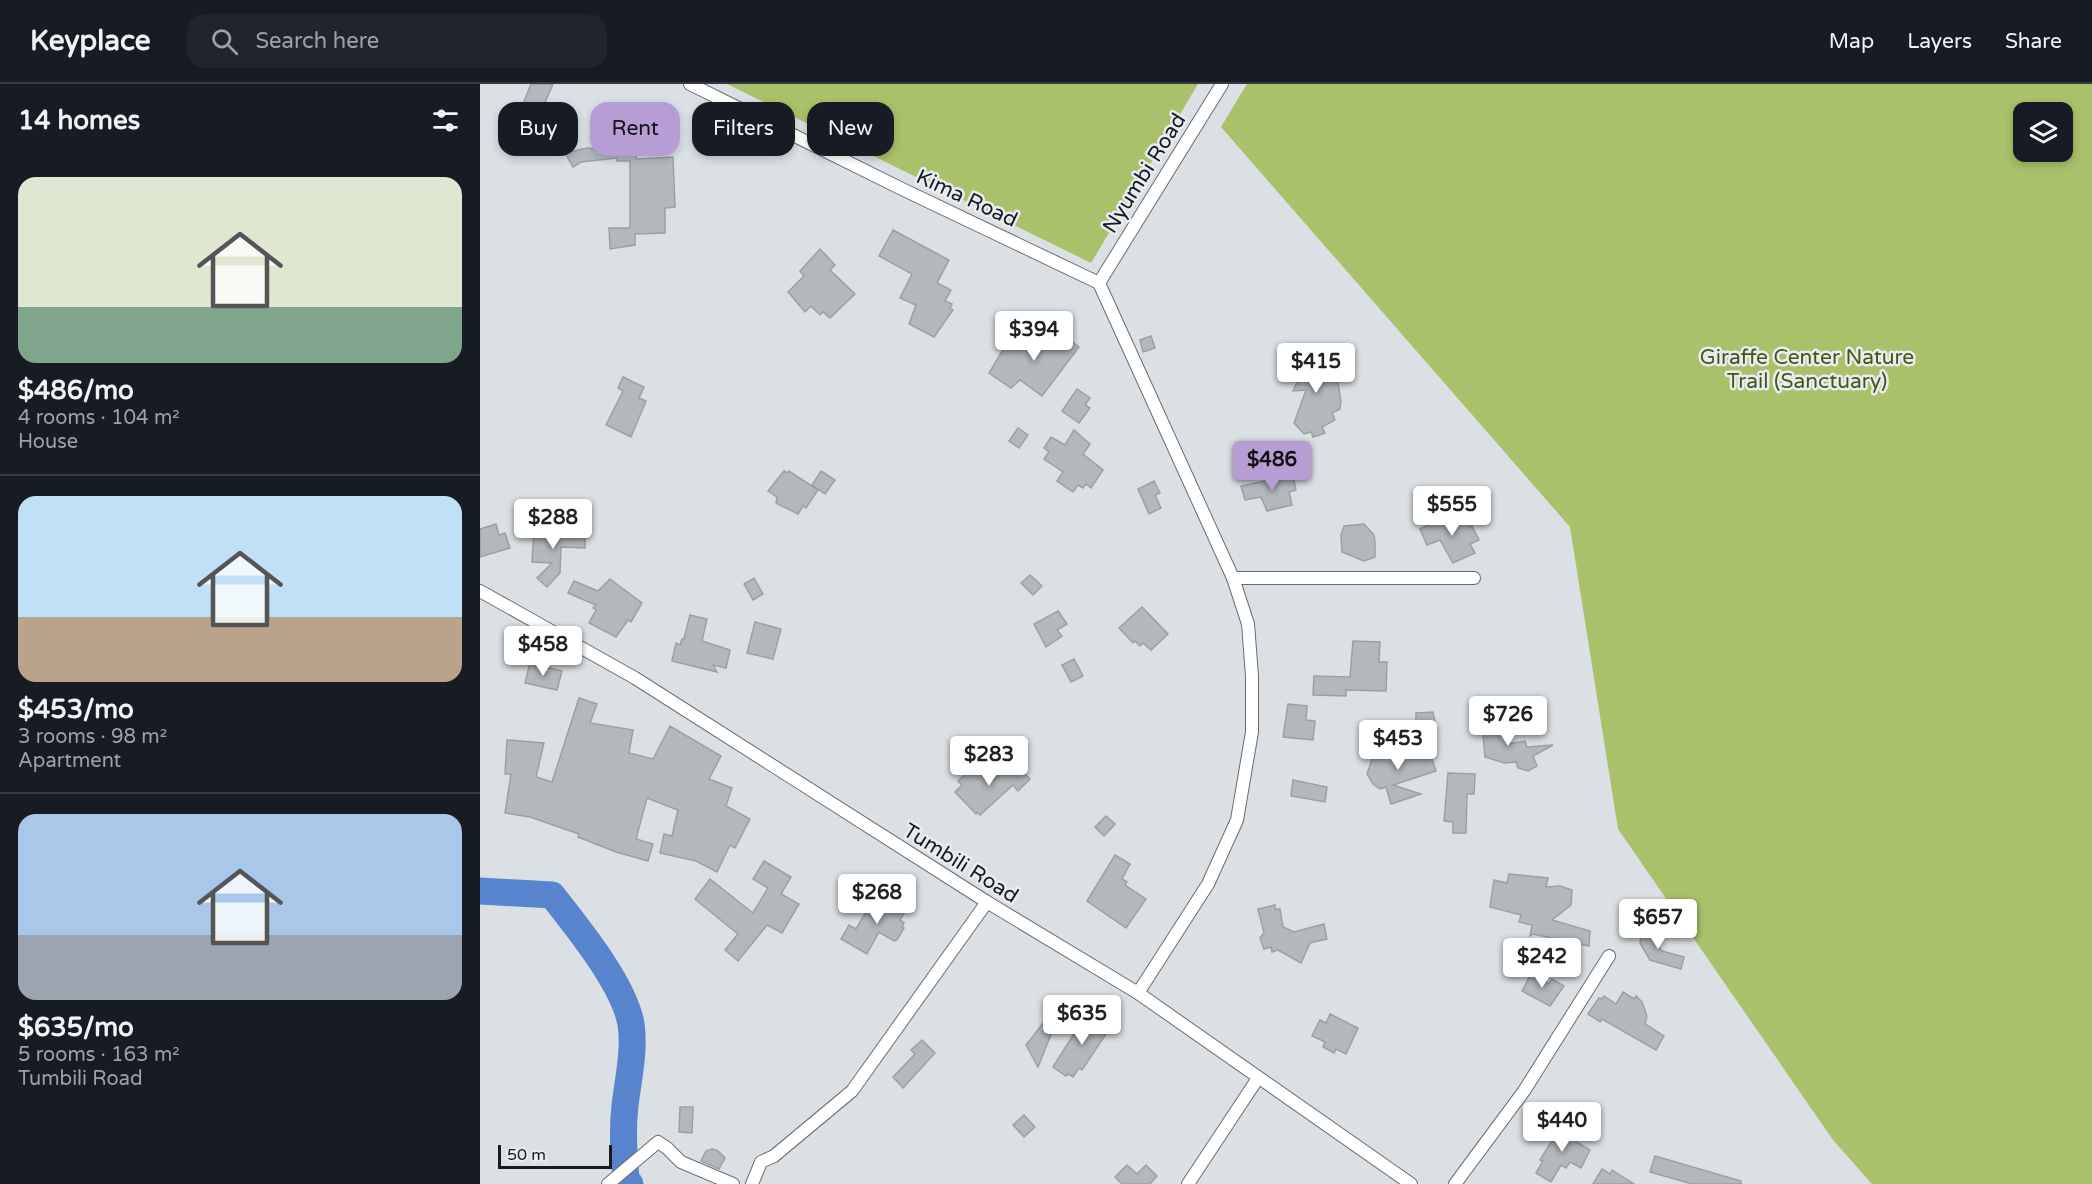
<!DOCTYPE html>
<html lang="en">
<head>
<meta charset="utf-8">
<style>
  :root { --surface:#171b24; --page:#20242c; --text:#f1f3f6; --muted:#9ea1a6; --line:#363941; --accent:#b69ed5 }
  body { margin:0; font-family:"Varela Round",sans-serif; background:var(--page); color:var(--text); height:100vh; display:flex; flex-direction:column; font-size:22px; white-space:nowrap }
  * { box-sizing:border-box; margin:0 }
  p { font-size:20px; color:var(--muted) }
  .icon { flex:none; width:33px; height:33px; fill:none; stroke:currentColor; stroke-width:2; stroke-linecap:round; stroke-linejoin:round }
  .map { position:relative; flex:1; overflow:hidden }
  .side { display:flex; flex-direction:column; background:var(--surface); width:480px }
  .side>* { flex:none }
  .banner { position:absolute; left:18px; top:18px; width:570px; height:54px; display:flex; gap:12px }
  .controls { position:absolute; left:1533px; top:18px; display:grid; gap:12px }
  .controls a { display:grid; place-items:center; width:60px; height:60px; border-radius:12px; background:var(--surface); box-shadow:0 3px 9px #0003; font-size:30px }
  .scale { position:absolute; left:18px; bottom:15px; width:114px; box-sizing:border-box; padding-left:6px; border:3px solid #181a1c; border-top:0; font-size:16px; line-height:21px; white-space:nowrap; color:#181a1c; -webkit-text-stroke:4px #e7edf2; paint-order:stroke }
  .price { position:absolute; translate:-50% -51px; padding:0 14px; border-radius:6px; background:#fff; color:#222; font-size:20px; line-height:39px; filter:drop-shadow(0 2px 3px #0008) }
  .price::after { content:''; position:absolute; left:50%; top:36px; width:18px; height:14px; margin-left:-9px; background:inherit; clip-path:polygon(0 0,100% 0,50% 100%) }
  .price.active { background:var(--accent); color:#111 }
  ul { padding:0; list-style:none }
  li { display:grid; align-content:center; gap:12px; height:318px; padding:0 18px }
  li+li { border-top:2px solid var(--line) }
  li span { display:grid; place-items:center; height:186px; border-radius:18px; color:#555 }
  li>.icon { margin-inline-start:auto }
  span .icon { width:108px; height:108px; fill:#fffc; stroke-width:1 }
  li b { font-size:26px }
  h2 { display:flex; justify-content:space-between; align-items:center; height:72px; padding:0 18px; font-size:26px }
  .chip { padding:0 21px; border-radius:18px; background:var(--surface); box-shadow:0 3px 9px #0003; font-size:21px; line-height:54px }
  .chip.active { background:var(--accent); color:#111 }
  header { display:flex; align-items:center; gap:36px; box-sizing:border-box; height:84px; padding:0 30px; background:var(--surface); border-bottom:2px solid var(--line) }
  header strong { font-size:28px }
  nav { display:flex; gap:33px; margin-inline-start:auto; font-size:21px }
  .search { width:420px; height:54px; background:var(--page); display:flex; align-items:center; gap:15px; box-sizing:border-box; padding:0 21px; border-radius:18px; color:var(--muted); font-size:22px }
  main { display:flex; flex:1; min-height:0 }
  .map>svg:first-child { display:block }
  .green { fill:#a9c16a; fill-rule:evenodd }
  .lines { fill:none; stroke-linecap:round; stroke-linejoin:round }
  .river { stroke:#5883cd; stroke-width:27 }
  .building { fill:#b2b8bc; stroke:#9ba0a5; stroke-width:1.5 }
  .street-casing { stroke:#686d72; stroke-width:14 }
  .street { stroke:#fff; stroke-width:12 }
  .labels { text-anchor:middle; stroke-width:5; stroke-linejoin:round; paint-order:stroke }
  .street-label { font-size:21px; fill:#181a1c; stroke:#e7edf2 }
  .park-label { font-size:21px; fill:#475612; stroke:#e7edf2 }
</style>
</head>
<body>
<header>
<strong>Keyplace</strong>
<div class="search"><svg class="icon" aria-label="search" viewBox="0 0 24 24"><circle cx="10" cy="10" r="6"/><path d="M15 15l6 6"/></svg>Search here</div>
<nav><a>Map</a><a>Layers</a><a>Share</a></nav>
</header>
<main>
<section class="side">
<h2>14 homes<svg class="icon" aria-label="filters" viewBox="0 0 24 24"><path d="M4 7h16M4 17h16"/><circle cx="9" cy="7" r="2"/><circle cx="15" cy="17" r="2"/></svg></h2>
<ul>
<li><span style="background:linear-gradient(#dfe7d0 70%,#7fa58c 0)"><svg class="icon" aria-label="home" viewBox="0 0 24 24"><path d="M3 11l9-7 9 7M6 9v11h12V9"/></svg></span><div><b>$486/mo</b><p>4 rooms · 104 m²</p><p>House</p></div></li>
<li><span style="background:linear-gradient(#bfe0f5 65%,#b9a48a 0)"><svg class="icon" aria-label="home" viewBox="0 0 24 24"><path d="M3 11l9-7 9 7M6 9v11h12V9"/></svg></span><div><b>$453/mo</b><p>3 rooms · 98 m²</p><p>Apartment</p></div></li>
<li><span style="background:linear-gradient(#a9c7e8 65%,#9aa5b1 0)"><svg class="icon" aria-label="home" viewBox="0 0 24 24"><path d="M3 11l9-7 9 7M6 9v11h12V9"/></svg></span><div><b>$635/mo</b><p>5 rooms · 163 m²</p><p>Tumbili Road</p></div></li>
</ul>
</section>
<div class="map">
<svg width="1612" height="1100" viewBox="0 0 1612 1100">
  <rect width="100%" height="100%" fill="#dae0e4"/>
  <g class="green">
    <polygon points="247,0 718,0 611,179"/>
    <path d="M767 0H1612V1100H1392L1353 1056 1138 745 1090 443 741 43ZM1582 28V68H1544V28Z"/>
  </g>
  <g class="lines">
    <path class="river" d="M0 807 72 811C97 843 144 900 151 940 155 967 148 995 145 1022 142 1047 144 1070 146 1095L150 1100"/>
  </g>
  <g class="building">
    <polygon points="51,0 73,0 59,32 41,25"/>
    <polygon points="155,52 156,75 193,73 195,123 185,124 185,149 155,150 155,161 130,165 129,144 150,144 150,77 137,77 137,74 101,78 93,83 85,69 107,64 132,66 132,53"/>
    <polygon points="413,146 469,176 457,199 471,206 465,217 472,220 470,224 473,226 454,253 429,240 436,221 420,214 432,190 399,172"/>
    <polygon points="340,165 355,181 350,186 375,210 350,234 343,228 340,231 331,222 325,228 308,208 324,192 320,187"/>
    <polygon points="574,244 599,263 562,312 540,296 531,304 509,289 529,256 540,265 547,255 559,263"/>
    <polygon points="671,252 675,264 663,268 660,256"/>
    <polygon points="828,268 836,279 854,275 861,317 860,325 852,329 855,336 842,343 845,349 833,353 831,348 824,350 814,339 826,306 813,307 819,294 814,289 817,284 812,281 814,273"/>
    <polygon points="143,293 164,303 159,314 166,317 151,353 126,341 143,307 138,304"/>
    <polygon points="597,305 610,314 605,321 610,324 599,339 582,327"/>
    <polygon points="538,344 548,351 539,364 529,357"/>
    <polygon points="594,346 610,360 603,370 623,386 611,404 606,400 603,404 598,401 593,408 577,397 583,388 564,375 569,368 564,364 571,353 585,361"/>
    <polygon points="304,387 308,389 309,387 338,406 326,424 323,422 318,430 296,419 297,413 288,407"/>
    <polygon points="341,387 355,396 345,410 332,401"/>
    <polygon points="813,391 816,406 809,408 812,421 787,427 781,413 765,416 761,402"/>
    <polygon points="674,397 680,409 675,411 681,424 669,430 658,405"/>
    <polygon points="963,434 965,439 977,434 978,438 985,435 989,443 992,442 999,456 990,460 995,469 973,479 960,456 947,461 940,445"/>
    <polygon points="16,440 19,451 25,449 30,464 0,473 0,445"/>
    <polygon points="884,440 894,451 895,458 895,473 884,477 862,468 861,451 864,442"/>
    <polygon points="54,443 83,443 83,450 105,451 105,464 81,463 80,489 67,503 57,494 72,479 52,478"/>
    <polygon points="550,491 562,502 553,511 541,499"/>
    <polygon points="274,494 283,510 273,516 264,500"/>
    <polygon points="130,495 162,519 151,538 148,536 136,553 109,539 116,526 113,524 116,521 88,509 94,497 118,507"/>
    <polygon points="662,523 688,550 671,566 663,559 660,562 655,557 653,559 639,544"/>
    <polygon points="578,527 587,540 577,546 582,552 566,563 554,540"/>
    <polygon points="210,531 227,535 222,557 250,566 246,584 233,581 237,588 192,577 196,559 200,561 202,555 204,555"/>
    <polygon points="275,538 301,545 293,575 267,569"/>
    <polygon points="873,557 900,558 899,578 907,578 906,607 866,606 866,612 833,611 834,592 870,593"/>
    <polygon points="594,575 603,592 591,598 582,581"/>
    <polygon points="50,579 82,587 77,606 45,599"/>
    <polygon points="99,614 117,620 110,639 153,646 149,669 173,675 190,642 241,672 229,695 252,704 246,722 270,735 255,764 250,761 237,788 216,777 180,769 184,750 192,752 198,726 167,714 156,755 173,760 168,777 136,768 98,753 99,750 50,733 25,729 31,690 25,690 27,656 64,659 56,693 72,698"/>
    <polygon points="808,620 827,622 826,636 835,637 833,656 803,653"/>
    <polygon points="953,628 955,638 945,649 936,638 936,629"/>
    <polygon points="1026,636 1028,660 1045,657 1047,663 1073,661 1053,672 1057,682 1048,687 1038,684 1036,678 1024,679 1005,673 1002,638"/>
    <polygon points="915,660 920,675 949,666 956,687 913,701 941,710 911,720 906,703 900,705 893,700 887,690 892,675 890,669"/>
    <polygon points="532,677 550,695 538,707 533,701 500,731 497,728 496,730 475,708 482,701 478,697 489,687 493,691 499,686 505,692 508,689 514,696"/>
    <polygon points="968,689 995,690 994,710 987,710 986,749 973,749 973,738 964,737"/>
    <polygon points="813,696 847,703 845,718 811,712"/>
    <polygon points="626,732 635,740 624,752 615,743"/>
    <polygon points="635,771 650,780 642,795 647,798 645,801 666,815 646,844 607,817"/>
    <polygon points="284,777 311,793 301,810 319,820 302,849 287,841 258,877 245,866 258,850 215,815 230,795 273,829 288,804 273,795"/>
    <polygon points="1029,790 1068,794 1066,803 1080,802 1092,806 1091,821 1072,836 1110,847 1109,862 1053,850 1050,852 1052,841 1039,838 1041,831 1010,823 1014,796 1027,799"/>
    <polygon points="411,814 427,824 420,836 424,839 422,843 424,844 417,856 414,857 399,848 387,870 361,855 369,841 376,845 393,816 405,824"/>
    <polygon points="795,821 795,825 800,825 803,843 814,848 844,840 847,855 830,859 821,879 798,866 792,868 791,863 784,865 780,854 784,849 778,825"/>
    <polygon points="1163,842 1176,845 1174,858 1182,867 1204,873 1201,885 1170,876 1160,859"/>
    <polygon points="1052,888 1069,900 1072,895 1084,902 1070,922 1042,907"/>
    <polygon points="1143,908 1154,915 1156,912 1162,918 1167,932 1165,940 1184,952 1176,966 1122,935 1120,938 1108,930 1119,914 1122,915 1124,912 1136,920"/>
    <polygon points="578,920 582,923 558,983 546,961"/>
    <polygon points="607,929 630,944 602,986 599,984 593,993 588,990 586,992 573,983"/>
    <polygon points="850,930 878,944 866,970 856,965 854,969 843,963 845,958 832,952 840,936 846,939"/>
    <polygon points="442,956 455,969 423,1004 413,993 435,970 431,966"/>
    <polygon points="200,1023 213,1023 212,1049 199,1048"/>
    <polygon points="544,1031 555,1043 544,1053 533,1041"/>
    <polygon points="1082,1040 1099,1049 1095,1057 1110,1066 1101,1084 1090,1078 1086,1084 1081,1081 1071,1098 1056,1089 1063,1077 1060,1076"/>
    <polygon points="232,1065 238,1067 245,1074 239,1085 221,1077 226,1067"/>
    <polygon points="1175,1072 1261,1097 1261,1100 1212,1100 1170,1088"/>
    <polygon points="647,1081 657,1090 666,1081 677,1092 670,1100 642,1100 635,1093"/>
    <polygon points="1122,1085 1130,1090 1132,1086 1154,1100 1113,1100"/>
  </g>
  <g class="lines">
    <defs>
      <g id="street">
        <polyline points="210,0 422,105 619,199"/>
        <polyline points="619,199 753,494 768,540 772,592 772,648 757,736 728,800 658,909"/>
        <polyline points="619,199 742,0"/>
        <polyline points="753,494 994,494"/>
        <polyline points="0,507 155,594 507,818 658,909 931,1100"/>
        <polyline points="128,1100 178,1058 187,1064 201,1078 253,1100"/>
        <polyline points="272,1100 281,1078 294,1072 372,1007 507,818"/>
        <polyline points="708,1100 778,994"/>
        <polyline points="975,1100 1044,1007 1129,872"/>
      </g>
    </defs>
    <use href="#street" class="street-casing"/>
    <use href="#street" class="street"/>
  </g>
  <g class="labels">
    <g class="street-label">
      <text transform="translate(664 89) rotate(-58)" y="7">Nyumbi Road</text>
      <text transform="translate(487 114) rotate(25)" y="7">Kima Road</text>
      <text transform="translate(481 779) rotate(32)" y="7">Tumbili Road</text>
    </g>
    <g class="park-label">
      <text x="1327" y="280">Giraffe Center Nature<tspan x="1327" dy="24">Trail (Sanctuary)</tspan></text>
    </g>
  </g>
</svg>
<div class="controls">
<a><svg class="icon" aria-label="layers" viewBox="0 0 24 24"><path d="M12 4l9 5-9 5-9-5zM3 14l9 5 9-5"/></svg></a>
</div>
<div class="scale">50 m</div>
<b class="price" style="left:554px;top:278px">$394</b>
<b class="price" style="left:836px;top:310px">$415</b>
<b class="price active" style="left:792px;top:408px">$486</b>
<b class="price" style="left:972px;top:453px">$555</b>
<b class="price" style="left:73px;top:466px">$288</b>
<b class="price" style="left:63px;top:593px">$458</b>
<b class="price" style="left:1028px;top:663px">$726</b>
<b class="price" style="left:918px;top:687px">$453</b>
<b class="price" style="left:509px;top:703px">$283</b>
<b class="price" style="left:397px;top:841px">$268</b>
<b class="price" style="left:1178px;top:866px">$657</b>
<b class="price" style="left:1062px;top:905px">$242</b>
<b class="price" style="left:602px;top:962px">$635</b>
<b class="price" style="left:1082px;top:1069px">$440</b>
<div class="banner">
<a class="chip">Buy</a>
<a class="chip active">Rent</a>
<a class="chip">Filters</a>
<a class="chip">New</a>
</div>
</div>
</main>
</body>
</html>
